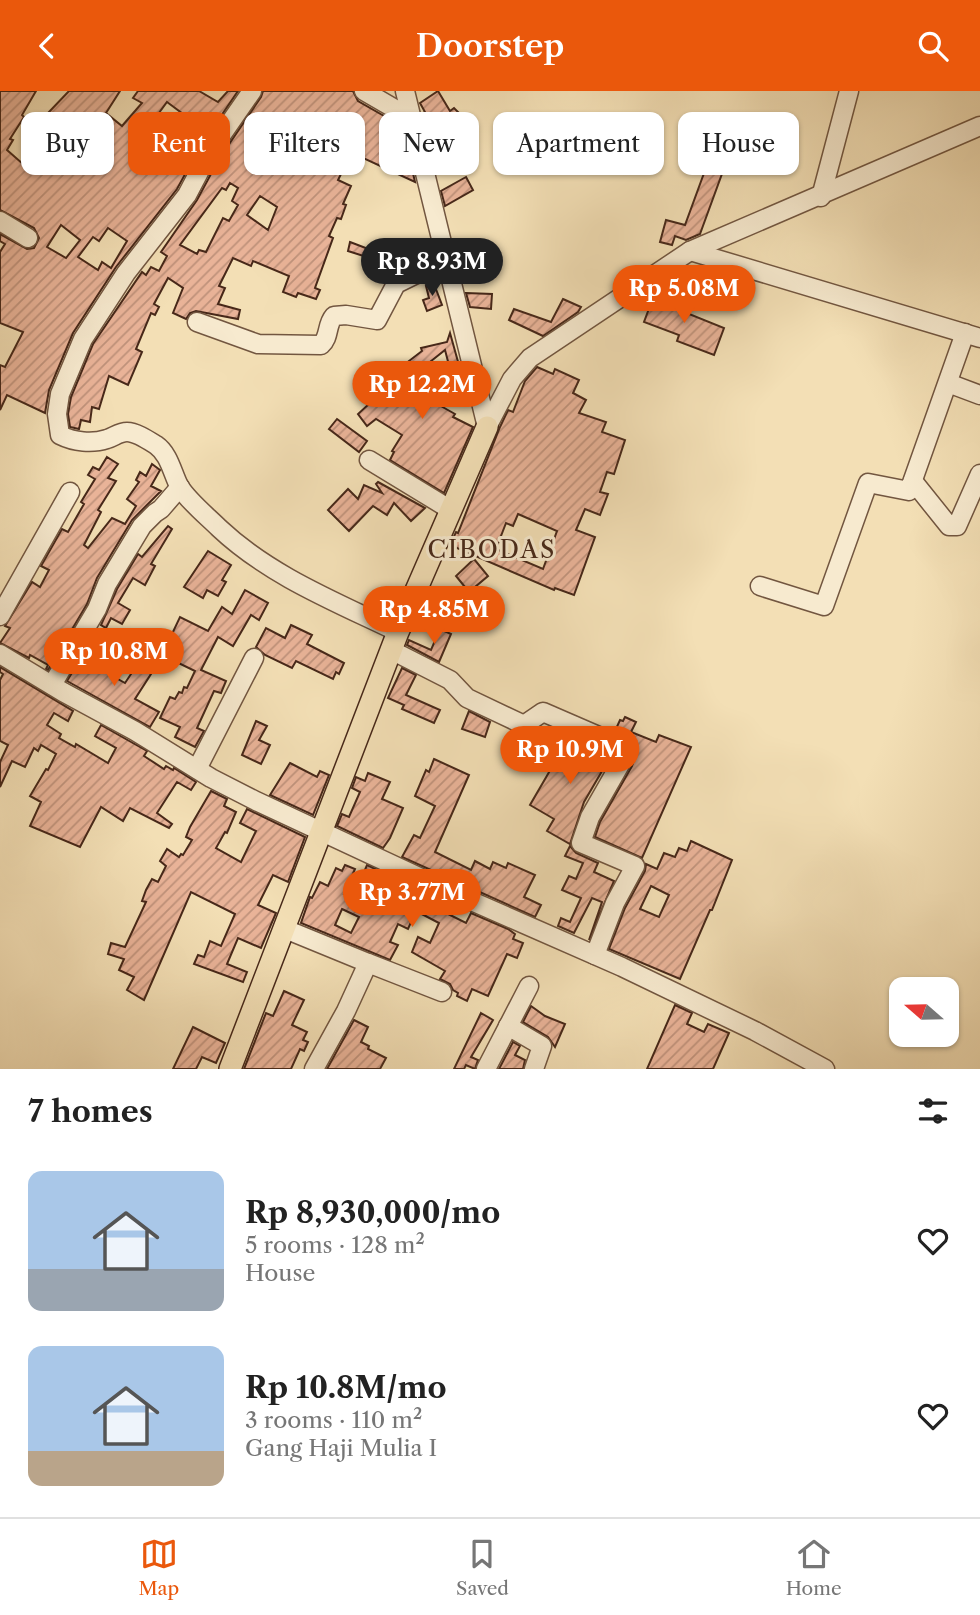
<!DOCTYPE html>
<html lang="en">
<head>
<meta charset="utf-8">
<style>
  :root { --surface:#fff; --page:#f6f6f6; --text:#222; --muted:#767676; --line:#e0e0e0; --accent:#ea580c }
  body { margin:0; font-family:"Libre Caslon Text",serif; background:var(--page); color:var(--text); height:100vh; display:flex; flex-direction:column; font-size:26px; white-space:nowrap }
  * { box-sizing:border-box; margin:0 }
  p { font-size:23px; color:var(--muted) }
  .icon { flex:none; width:38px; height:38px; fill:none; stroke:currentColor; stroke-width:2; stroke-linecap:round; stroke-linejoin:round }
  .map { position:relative; height:978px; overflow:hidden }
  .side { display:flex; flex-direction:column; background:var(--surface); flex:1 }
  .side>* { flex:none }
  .top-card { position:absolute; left:21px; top:21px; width:938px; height:63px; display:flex; gap:14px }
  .needle { width:46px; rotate:290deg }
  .fabs { position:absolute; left:889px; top:886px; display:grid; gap:14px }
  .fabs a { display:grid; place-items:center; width:70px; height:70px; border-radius:14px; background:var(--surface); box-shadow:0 2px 5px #0004; font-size:35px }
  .price { position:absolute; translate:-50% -60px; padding:0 16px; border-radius:24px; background:var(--accent); color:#fff; font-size:23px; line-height:46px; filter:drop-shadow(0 2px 4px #0008) }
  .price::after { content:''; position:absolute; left:50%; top:42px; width:21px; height:16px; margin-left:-10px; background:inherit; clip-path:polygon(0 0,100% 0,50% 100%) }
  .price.current { background:#222; color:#fff }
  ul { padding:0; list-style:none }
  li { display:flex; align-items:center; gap:21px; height:175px; padding:0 28px }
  li span { display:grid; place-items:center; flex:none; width:196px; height:140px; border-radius:14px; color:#555 }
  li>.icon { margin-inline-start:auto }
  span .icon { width:84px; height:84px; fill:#fffc; stroke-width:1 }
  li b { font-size:30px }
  h2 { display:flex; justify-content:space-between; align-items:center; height:84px; padding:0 28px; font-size:30px }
  .chip { padding:0 24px; border-radius:14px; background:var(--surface); box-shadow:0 2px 5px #0004; font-size:24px; line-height:63px }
  .chip.current { background:var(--accent); color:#fff }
  header { display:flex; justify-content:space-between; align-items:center; height:91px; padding:0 28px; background:var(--accent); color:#fff; font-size:32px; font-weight:600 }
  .tabs { display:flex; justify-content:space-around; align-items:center; height:98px; border-top:2px solid var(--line); background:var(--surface); font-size:19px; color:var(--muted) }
  .tabs a { display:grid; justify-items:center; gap:4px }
  .tabs .current { color:var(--accent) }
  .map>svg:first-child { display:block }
  .building { fill:url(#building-hatch); stroke:#472819; stroke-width:2; fill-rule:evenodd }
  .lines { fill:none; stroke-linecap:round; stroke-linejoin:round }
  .minor-casing { stroke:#725640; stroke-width:21 }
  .major-casing { stroke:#472819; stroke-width:24 }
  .minor { stroke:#f7eacf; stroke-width:18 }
  .major { stroke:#f3dfb5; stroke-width:21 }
  .labels { text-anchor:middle; stroke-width:6; stroke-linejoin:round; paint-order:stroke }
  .quarter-label { font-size:24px; letter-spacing:2px; fill:#472819; stroke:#f7eacf }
</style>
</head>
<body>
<header><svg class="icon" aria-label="back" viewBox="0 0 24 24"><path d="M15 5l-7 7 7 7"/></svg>Doorstep<svg class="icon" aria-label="search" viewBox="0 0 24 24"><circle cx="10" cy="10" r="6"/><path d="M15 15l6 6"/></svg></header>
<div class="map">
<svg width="980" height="978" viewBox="0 0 980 978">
  <defs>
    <pattern id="building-hatch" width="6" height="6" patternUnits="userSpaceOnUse" patternTransform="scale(1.75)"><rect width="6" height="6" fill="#e9b398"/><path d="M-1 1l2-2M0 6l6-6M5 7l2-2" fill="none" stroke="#bf927b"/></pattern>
  </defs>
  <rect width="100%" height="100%" fill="#f3dfb5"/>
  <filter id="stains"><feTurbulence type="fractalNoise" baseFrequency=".00286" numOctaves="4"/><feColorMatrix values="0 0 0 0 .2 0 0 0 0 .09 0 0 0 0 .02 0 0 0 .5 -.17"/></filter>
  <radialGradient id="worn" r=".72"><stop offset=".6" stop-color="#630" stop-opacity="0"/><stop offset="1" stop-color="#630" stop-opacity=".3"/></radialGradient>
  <g class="building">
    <path d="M0 0H36L22 24 24 26 10 48 13 49 7 59 24 74 27 68 29 70 53 39 52 38 57 31 48 22 69 0H120L106 22 122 35 142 12 133 7 138 0H199L218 11 228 0H238L200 56 177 98 116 176 73 242 49 299 45 322 7 304 0 319V274L5 276 23 241 0 232V161L5 153 0 150V143L27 158 34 157 39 147 34 137 0 119ZM167 11 183 23 171 38 188 50 170 73 156 61 159 59 142 45ZM61 134 80 149 66 167 47 156ZM108 137 127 150 111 177 102 171 98 179 78 166 93 146 99 150Z"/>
    <path d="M263 0H353L358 10 398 33 397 40 403 43 396 58 409 63 405 75 412 78 415 91 359 65 355 75 346 73 338 89 351 95 343 113 346 114 341 128 337 127 329 145 333 147 315 197 320 199 316 208 298 202 296 206 283 201 289 185 253 170 251 175 233 167 219 195 225 197 218 213 240 219 238 228 196 220 190 222 186 228 173 222 183 197 168 187 154 213 159 216 155 224 151 222 136 258 142 261 128 294 109 285 99 318 92 316 90 331 81 329 79 338 70 336 68 323 71 306 93 253 142 181 146 184 151 176 159 180 167 165 161 161 197 109 219 68 261 6ZM230 92 238 97 232 110 238 114 229 130 223 127 206 161 199 159 197 163 180 154 222 97 226 99ZM260 105 277 116 268 139 247 124Z"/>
    <polygon points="438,0 450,20 454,17 463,26 451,37 458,44 434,65 430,55 435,50 425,35 423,22 425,21 420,12"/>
    <polygon points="707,74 723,80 700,143 686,149 675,145 672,154 660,151 666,129 685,134"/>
    <polygon points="466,86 473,99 445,115 441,100"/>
    <polygon points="350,151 379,162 376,169 348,160"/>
    <polygon points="434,193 442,214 427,220 423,209 429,207 426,195"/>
    <polygon points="466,202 492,203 491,218 470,216"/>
    <polygon points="662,205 692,216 689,223 724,237 714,264 677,250 679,244 644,231 653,207 660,210"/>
    <polygon points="563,208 581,216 578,221 543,245 509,229 514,218 551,231"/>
    <polygon points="450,242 467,303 457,305 445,259 406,290 409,293 407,296 455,323 453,326 473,336 444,402 390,369 394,361 392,360 402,344 376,328 367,335 358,323 383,300 377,293 385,285 387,287 422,260 421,257 447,251"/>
    <path d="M537 276 553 283 555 278 579 289 573 302 586 309 579 322 606 331 602 341 625 349 614 383 607 381 600 401 608 403 600 424 585 418 576 439 595 446 574 504 555 497 554 499 450 454 456 441 458 442 500 336 508 319 513 321 525 290ZM518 423 557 440 543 478 496 458 506 432 513 435Z"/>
    <polygon points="337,328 367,350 359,361 329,338"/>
    <polygon points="107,366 118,373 108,387 116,390 98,419 101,421 84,454 88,457 112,427 125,433 136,415 127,408 139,391 136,389 140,381 146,385 152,373 160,379 151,395 161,400 132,429 97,487 87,513 48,579 46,578 48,574 30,564 29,567 0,552 10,537 5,535 32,491 40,496 49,479 41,475 62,438 68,441 84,413 81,411 95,388 88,384 93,376 99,379"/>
    <polygon points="378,391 425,417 411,430 394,412 387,424 373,415 349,440 328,419 348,398 358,408 364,394 382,402 376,393"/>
    <polygon points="168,435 172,438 151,473 155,475 145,494 133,487 118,512 130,519 122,533 111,527 106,537 101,534 117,498 138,463 142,466"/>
    <polygon points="208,460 231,474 222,489 226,491 218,505 207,499 203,507 184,496"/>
    <polygon points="474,468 488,485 469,501 456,485"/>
    <polygon points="245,499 268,512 259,529 251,524 233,555 218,546 201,579 226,590 221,602 214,600 197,637 204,640 195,656 175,646 180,636 160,627 170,606 175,608 179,601 182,602 184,596 187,597 195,580 162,564 180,526 208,540 222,516 232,523"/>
    <polygon points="291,534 312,544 307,553 344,572 339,583 336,581 333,588 296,570 292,577 265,564 256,556 266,537 285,547"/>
    <polygon points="440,538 451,543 439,571 407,554 409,549 431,559"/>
    <polygon points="90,552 94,555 88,566 104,575 102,579 125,592 137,574 151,583 135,608 159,621 150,636 67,590"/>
    <polygon points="0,576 73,620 68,630 54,622 47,634 61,643 59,647 75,656 76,653 108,672 116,657 95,645 101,634 147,660 144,665 164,678 166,675 173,679 174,677 196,691 191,699 177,691 157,722 172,733 169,737 130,717 123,730 101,716 80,756 30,735 41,711 30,705 46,678 48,679 56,663 41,654 38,660 34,657 25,676 12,670 0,696 0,671 8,654 0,650 0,589 3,583 0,581"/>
    <polygon points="402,577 416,584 406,604 440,619 434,632 402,618 404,614 388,607"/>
    <polygon points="469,620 490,631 485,646 462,638"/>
    <polygon points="625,626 636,631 631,641 656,651 659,644 691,656 642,767 595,746 600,731 632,675 637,660 634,649 615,640 620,629 623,630"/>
    <polygon points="256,630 267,635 259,649 270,654 261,673 242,664"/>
    <polygon points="570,645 612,663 584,711 570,753 547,740 554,728 530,714"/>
    <polygon points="434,668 469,684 435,761 471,779 475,770 490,778 493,771 506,777 508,772 535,784 524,806 541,814 535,826 402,766 414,744 420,747 435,715 415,705 426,679 429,681"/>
    <polygon points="290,672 317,686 320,680 329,684 313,724 270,704"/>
    <polygon points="368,682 390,691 382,708 403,717 390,747 383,757 337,735 342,723 349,726 360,701 352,697 356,686 365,690"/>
    <polygon points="211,700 227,708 224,715 236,721 227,742 225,741 216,757 241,771 256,740 240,732 247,718 305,746 288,791 273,784 258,814 276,822 261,857 238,847 227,873 247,881 243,891 194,873 198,864 204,866 210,850 221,855 235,823 191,801 144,909 127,899 134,886 119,879 124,868 108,863 111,852 125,856 146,811 142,810 146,799 152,788 158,791 166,775 160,770 167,758 179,766 181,763 183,764 192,749 186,746 190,736"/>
    <path d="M691 750 732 769 712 819H710L680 888 609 858 625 817 645 780 646 773 657 778 664 762 675 766 679 757 687 760ZM651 795 669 804 659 826 640 818Z"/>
    <polygon points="570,755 576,762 598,772 594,781 614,790 589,849 602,811 592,807 574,842 558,835 561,827 570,831 581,807 562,799 569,785 576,788 583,772 565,765"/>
    <path d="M345 774 355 778 344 803 367 813 375 794 361 788 367 774 447 812 442 820 466 832 471 822 508 838 515 843 513 848 523 852 517 867 507 863 488 905 472 898 467 910 457 905 458 902 453 899 450 893 440 888 445 880 412 861 418 846 430 852 439 832 416 820 408 838 398 833 390 851 398 854 390 869 301 832 310 806 312 807 320 791 328 795 336 777 342 780ZM342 818 359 826 351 842 335 834Z"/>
    <polygon points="284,900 304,909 292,934 307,941 303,949 308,951 304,960 300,958 291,978 244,978 266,922 273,925"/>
    <polygon points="675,914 692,922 687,933 704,941 708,933 729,942 713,978 647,978"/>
    <polygon points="531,915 545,925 565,933 555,956 548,946 523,931"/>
    <polygon points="481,922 493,929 471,966 478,969 475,978 466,974 464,978 454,978"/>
    <polygon points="354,929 368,936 361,951 369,955 368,958 386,967 380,978 327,978"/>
    <polygon points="193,936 225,952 216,972 202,966 196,978 173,978"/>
    <polygon points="513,951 520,955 515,964 525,969 523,978 499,978"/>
  </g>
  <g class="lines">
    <defs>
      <g id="minor">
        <path d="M252 0 209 62 187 104 126 182 83 248 60 303 57 323 60 344C74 351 92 353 107 348 114 346 119 341 127 341 136 341 148 349 156 354 169 363 172 381 179 395 188 410 207 425 219 437 270 485 336 511 398 541"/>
        <polyline points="364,0 414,29"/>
        <polyline points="405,0 487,336"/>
        <polyline points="821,106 849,0"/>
        <polyline points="0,130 28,147"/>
        <polyline points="690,160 980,247"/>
        <path d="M197 231 258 253 321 254C330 246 326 234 334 225L346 224 377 229 396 193 445 169"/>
        <polyline points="948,292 980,304"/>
        <polyline points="487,336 512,288 530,267 690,160 980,35"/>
        <polyline points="369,369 451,419"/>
        <polyline points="913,390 949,435 957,435 980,383"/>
        <polyline points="760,495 824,515 868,392 909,400 965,242"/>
        <polyline points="0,525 70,401"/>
        <polyline points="391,559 450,589 467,607 524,634 543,621 626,657 622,670 590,726 581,752 635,775 615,812 595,864"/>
        <polyline points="0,563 63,601 135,640 211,687 256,710 451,801 622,876 755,940 825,978"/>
        <polyline points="52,594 97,518 107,493 142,435 155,422 161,418 180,396"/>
        <polyline points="197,678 254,567"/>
        <polyline points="285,838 368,872 346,920 314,978"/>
        <polyline points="368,872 442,901"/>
        <polyline points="508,935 542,955 534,978"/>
        <polyline points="486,978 529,895"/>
      </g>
      <polyline id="major" points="230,978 398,541 487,336"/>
    </defs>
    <use href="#minor" class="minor-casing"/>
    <use href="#major" class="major-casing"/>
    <use href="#minor" class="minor"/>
    <use href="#major" class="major"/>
  </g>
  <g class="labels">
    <g class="quarter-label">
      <text x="492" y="467">CIBODAS</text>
    </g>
  </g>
  <rect width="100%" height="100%" filter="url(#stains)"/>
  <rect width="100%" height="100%" fill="url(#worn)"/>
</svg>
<div class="fabs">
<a><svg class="needle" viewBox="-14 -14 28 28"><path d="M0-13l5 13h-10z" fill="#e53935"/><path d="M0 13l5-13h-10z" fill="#767676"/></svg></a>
</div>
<b class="price current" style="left:432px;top:207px">Rp 8.93M</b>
<b class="price" style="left:684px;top:234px">Rp 5.08M</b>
<b class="price" style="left:422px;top:330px">Rp 12.2M</b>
<b class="price" style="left:434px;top:555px">Rp 4.85M</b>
<b class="price" style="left:114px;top:597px">Rp 10.8M</b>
<b class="price" style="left:570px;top:695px">Rp 10.9M</b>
<b class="price" style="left:412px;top:838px">Rp 3.77M</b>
<div class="top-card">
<a class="chip">Buy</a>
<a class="chip current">Rent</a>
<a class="chip">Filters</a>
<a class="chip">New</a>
<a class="chip">Apartment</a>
<a class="chip">House</a>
</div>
</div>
<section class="side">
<h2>7 homes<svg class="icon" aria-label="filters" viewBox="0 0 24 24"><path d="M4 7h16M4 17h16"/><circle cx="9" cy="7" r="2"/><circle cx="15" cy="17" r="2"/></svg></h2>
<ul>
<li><span style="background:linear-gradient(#a9c7e8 70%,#9aa5b1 0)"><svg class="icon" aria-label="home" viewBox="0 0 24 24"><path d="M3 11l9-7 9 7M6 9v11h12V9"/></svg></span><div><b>Rp 8,930,000/mo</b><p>5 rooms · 128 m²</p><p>House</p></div><svg class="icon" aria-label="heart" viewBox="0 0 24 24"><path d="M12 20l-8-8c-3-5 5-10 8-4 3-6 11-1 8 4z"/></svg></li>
<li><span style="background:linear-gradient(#a9c7e8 75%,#b9a48a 0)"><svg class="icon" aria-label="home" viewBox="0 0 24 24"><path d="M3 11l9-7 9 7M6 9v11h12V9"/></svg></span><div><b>Rp 10.8M/mo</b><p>3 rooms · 110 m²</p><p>Gang Haji Mulia I</p></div><svg class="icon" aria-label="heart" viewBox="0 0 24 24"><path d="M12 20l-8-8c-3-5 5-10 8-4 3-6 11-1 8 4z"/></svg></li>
</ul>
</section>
<nav class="tabs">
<a class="current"><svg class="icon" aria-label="map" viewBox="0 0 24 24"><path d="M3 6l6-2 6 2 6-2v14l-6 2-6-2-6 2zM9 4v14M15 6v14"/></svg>Map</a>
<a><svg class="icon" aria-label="saved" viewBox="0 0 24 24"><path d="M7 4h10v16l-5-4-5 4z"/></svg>Saved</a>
<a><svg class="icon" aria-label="home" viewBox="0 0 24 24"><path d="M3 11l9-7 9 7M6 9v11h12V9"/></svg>Home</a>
</nav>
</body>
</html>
